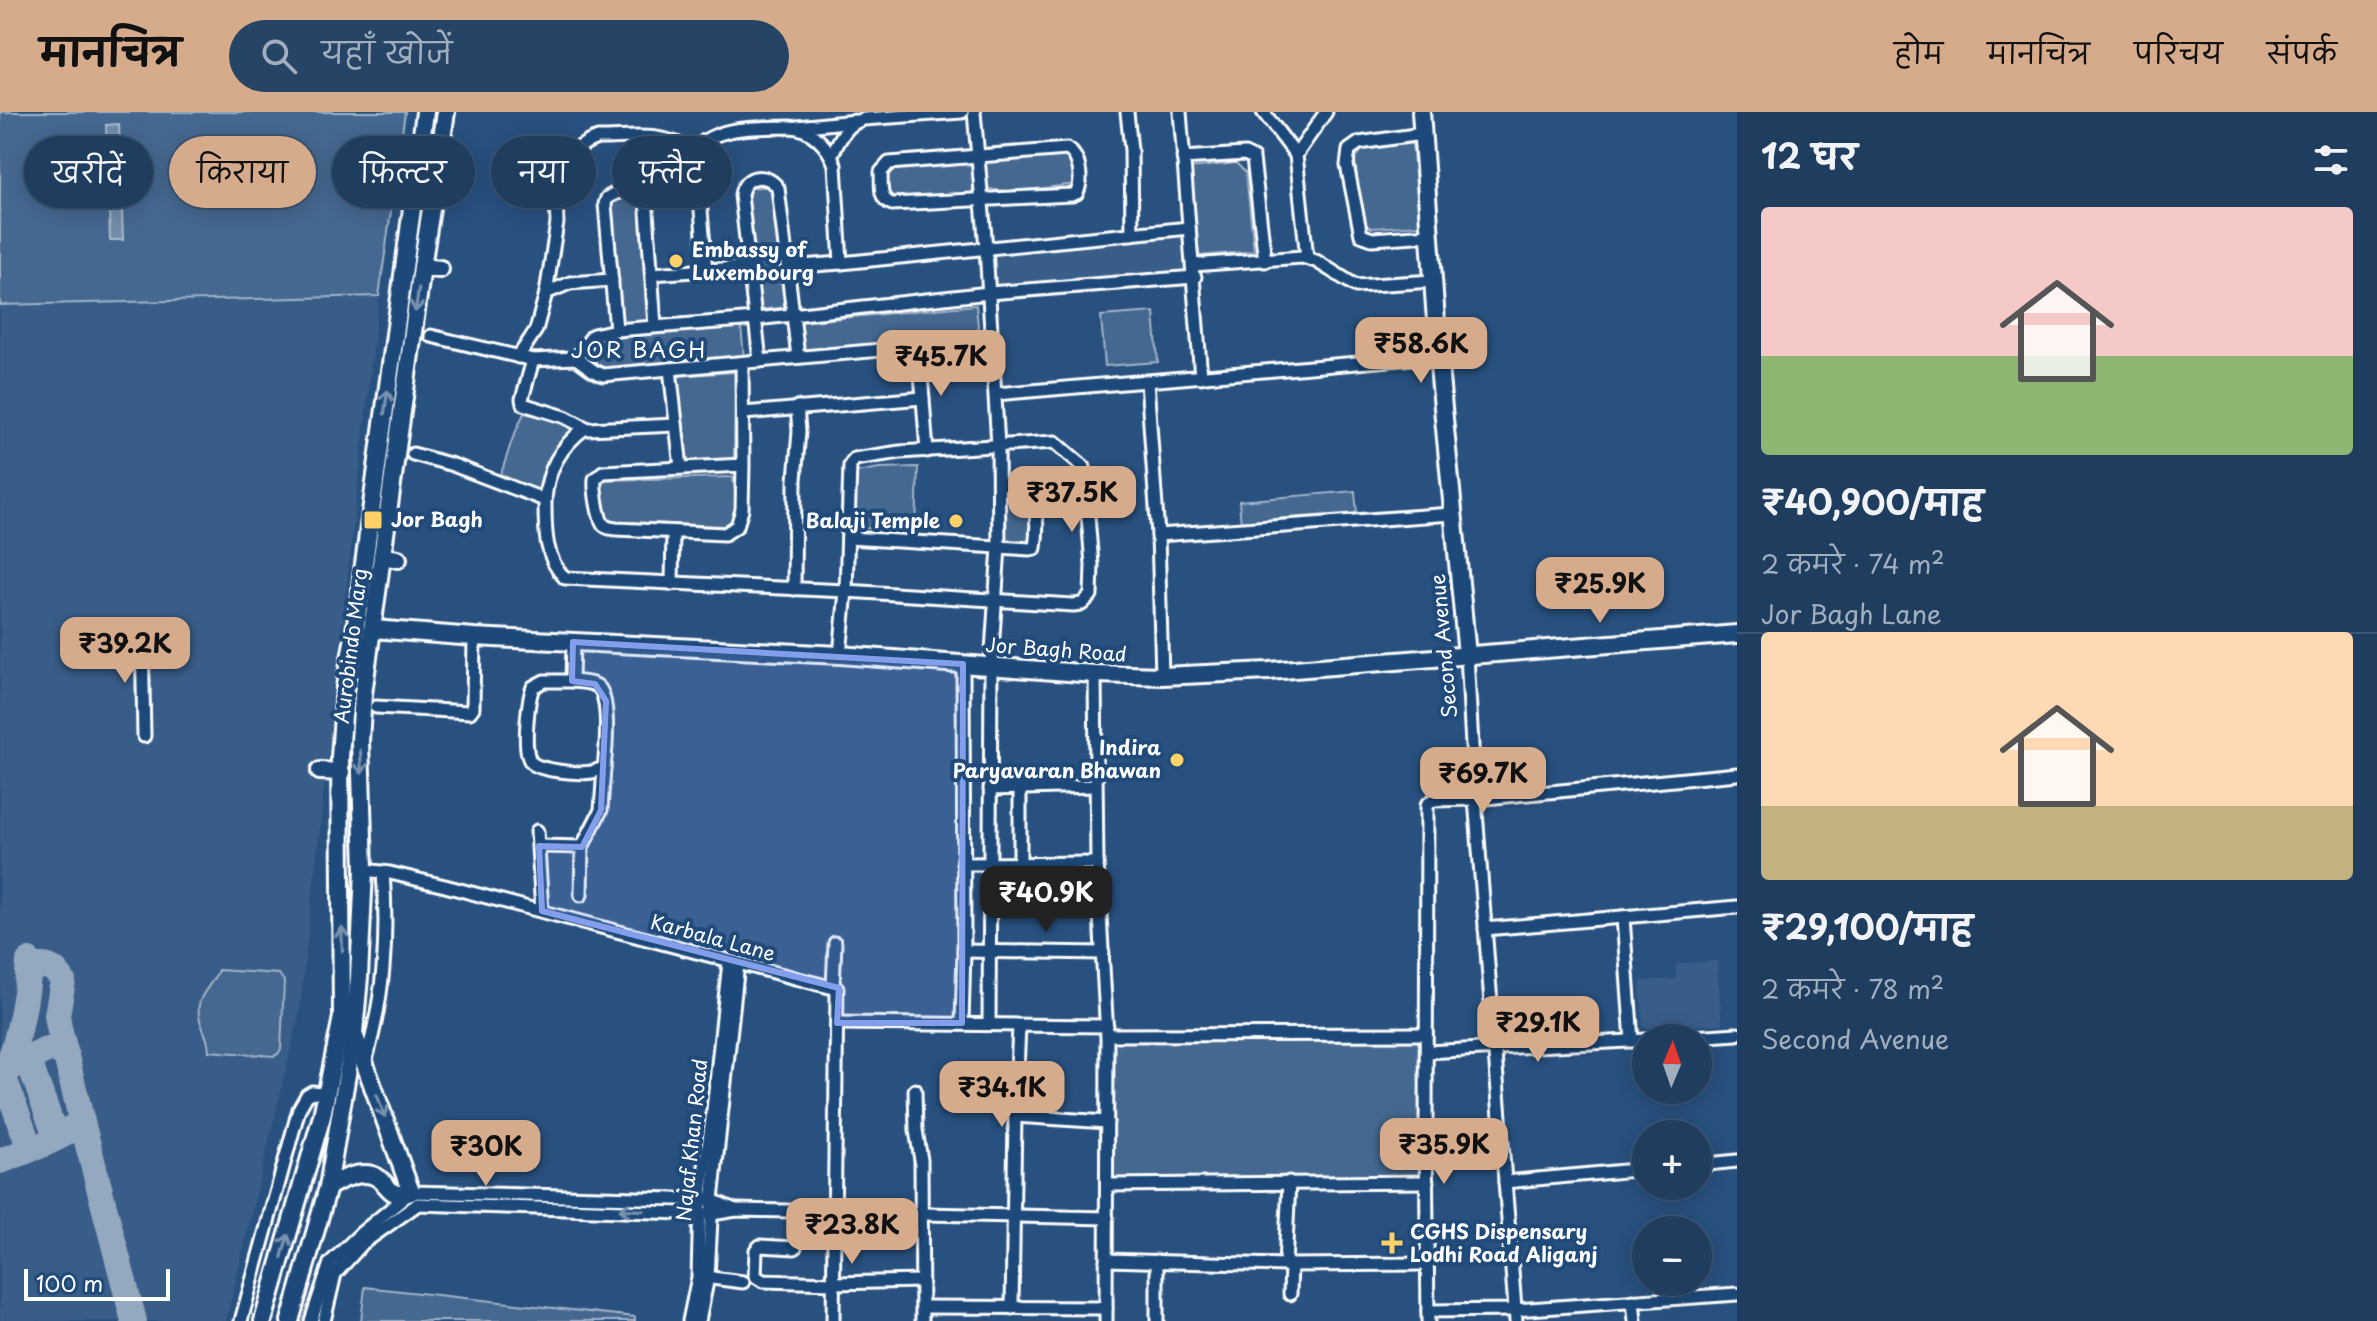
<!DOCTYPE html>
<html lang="hi">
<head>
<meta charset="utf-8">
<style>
  :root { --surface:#1e3d5f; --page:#264465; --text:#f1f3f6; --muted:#a1aebd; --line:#3c5674; --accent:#d6ab8b }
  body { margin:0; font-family:"Playpen Sans","Playpen Sans Deva",sans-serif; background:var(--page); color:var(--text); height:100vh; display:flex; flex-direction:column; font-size:30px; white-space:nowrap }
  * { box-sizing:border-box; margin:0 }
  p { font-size:26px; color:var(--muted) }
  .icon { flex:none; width:44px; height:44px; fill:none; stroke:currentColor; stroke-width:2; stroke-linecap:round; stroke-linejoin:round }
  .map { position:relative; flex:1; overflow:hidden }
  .details { display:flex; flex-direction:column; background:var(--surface); width:640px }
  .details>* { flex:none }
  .hud { position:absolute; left:24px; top:24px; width:760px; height:72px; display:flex; gap:16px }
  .needle { width:52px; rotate:2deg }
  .fabs { position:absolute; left:1632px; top:912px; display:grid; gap:16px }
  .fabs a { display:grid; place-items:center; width:80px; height:80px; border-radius:50%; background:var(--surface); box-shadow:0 4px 20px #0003,0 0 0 2px var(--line); font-size:40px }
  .scale { position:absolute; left:24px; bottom:20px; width:146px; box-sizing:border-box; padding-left:8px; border:4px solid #fff; border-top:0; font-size:22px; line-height:28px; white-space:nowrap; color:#fff; -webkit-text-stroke:6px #1f4a7a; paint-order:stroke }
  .price { position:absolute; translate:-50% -68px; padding:0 18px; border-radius:16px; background:var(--accent); color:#111; font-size:26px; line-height:52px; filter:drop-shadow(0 2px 4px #0008) }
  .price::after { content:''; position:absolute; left:50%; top:48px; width:24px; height:18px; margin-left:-12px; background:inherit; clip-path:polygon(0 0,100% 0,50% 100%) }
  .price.on { background:#222; color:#fff }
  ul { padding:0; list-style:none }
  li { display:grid; align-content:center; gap:16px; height:424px; padding:0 24px }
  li+li { border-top:2px solid var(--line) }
  li span { display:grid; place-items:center; height:248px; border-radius:8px; color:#555 }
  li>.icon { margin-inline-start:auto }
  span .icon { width:144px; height:144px; fill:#fffc; stroke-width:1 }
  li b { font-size:34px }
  h2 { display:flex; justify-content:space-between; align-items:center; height:96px; padding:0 24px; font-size:34px }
  .chip { padding:0 28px; border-radius:36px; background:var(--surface); box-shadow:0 4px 20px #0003,0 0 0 2px var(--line); font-size:28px; line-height:72px }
  .chip.on { background:var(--accent); color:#111 }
  header { display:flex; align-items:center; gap:48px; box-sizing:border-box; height:112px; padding:0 40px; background:var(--accent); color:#111 }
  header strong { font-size:38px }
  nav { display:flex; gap:44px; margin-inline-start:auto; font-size:28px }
  .search { width:560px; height:72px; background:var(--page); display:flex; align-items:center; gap:20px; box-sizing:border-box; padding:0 28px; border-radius:44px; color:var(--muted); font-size:30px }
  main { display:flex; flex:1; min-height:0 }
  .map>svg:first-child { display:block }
  .built { fill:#375d88 }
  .green { fill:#446890; stroke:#a2b4c8; stroke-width:2 }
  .water { fill:#718dab; stroke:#aabbcd; stroke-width:2 }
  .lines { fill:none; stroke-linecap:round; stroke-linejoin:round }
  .taxiway { stroke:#94a8bf; stroke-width:26 }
  .street-casing { stroke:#fff; stroke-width:17 }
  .secondary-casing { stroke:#fff; stroke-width:22 }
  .street { stroke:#1f4a7a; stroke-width:11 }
  .secondary { stroke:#1f4a7a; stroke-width:16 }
  .oneway { stroke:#7992af }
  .marked { fill:#839eea; fill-opacity:0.2; stroke:#839eea; stroke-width:6; stroke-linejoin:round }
  .poi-dot { fill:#ffd166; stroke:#1f4a7a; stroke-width:3 }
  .labels { text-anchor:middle; stroke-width:8; stroke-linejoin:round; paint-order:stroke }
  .poi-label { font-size:20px; font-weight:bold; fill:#fff; stroke:#1f4a7a; text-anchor:start }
  .street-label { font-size:20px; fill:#fff; stroke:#1f4a7a }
  .neighbourhood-label { font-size:22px; letter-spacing:2px; fill:#fff; stroke:#1f4a7a }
</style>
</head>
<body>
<header>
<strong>मानचित्र</strong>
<div class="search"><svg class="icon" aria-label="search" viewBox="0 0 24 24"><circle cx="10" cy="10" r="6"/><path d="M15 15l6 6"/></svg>यहाँ खोजें</div>
<nav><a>होम</a><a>मानचित्र</a><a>परिचय</a><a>संपर्क</a></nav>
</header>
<main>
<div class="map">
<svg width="1737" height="1209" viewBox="0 0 1737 1209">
  <rect width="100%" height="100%" fill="#28517f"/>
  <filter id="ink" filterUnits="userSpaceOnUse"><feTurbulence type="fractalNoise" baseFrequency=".0125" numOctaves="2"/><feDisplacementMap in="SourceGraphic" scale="16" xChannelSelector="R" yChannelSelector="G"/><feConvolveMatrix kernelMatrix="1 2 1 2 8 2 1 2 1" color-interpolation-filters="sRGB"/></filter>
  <g filter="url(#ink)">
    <g class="built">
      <polygon points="1183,125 1186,157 995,175 992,142"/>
      <polygon points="379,184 299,903 226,1209 0,1209 0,193"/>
      <polygon points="1717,849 1722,912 1643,916 1640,869 1676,867 1676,852"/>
    </g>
    <g class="green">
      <polygon points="0,0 405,0 379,184 0,193"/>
      <polygon points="1412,31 1420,113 1371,116 1362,110 1355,47 1363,37"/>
      <path d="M1049 42 1073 46 1076 72C1055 74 1001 84 984 75V50L992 47Z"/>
      <path d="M973 49 975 63 972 82 899 87 890 85C885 74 887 67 889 56Z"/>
      <polygon points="1236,51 1246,61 1254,139 1199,144 1190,56"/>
      <polygon points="774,74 787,195 759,198 747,91 750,76"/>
      <polygon points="624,83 642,86 652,211 619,212 609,90"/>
      <polygon points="976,193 979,225 804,242 801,210"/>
      <polygon points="1154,200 1158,250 1105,254 1101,204"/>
      <polygon points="741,214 744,246 597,260 594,228"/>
      <polygon points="735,260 734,348 686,348 676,264"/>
      <polygon points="524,301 551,307 576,318 543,368 540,379 509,368 501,362 512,328"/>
      <polygon points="918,355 916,420 854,415 856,360 879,356"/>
      <polygon points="733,365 736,391 735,408 727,414 615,410 607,406 600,378 603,368"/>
      <path d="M1003 377 1025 379C1033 394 1032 411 1032 428L1027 432 1004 429Z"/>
      <polygon points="1355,379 1357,404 1241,413 1239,389"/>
      <path d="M218 858 279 862 284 869 281 937 278 942 274 944 209 939C209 922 196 911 199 893 201 879 214 871 218 858Z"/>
      <polygon points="1109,925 1419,925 1421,1067 1109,1071"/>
      <polygon points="365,1175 635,1205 635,1209 361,1209"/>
    </g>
    <polygon class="water" points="119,12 123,128 110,128 106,13"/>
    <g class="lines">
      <g class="taxiway">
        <path d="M28 862 38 854C51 853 56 858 63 869L57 903 59 915 81 1006 134 1209"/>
        <polyline points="28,947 56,1025"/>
        <path d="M0 961C18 945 28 875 29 849"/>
        <polyline points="30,1037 2,960 46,938 53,937 66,942"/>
        <path d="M0 1049C22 1040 69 1027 81 1006"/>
      </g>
      <defs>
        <g id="street">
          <polyline points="974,0 986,136 998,334 999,435 991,554 989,912"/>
          <polyline points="1127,0 1131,38 1132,122"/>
          <polyline points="1180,0 1201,265"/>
          <polyline points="1263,0 1296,43"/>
          <polyline points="797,15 855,9"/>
          <polyline points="1422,22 1359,31 1349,38 1347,53 1361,123 1372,127 1430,123"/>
          <path d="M1067 37C1080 44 1083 68 1077 81L1072 83 892 92C878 87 882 73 881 60L889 51Z"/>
          <path d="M692 39C717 13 756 16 790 15 810 15 829 35 835 53L841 151 1189 116"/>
          <path d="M831 44C840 28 845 12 864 7L962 0"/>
          <polyline points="1183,46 1245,42 1253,46 1265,149"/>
          <polyline points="1307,146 1296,43 1326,0"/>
          <polyline points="1193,153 1302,145 1316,149 1356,174 1433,169"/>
          <polyline points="787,155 841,151"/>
          <polyline points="652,162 750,155"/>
          <polyline points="546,181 570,171 612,168"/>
          <path d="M616 218 605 92 607 86C617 79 634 75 645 84L647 99 655 214"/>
          <polyline points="431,224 533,248 576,246 594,259 603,263 992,228"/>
          <polyline points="919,236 927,339"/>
          <path d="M518 245 536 218 546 181 557 111 555 64C565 48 579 31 598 26 632 26 662 19 692 39L701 98 706 159"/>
          <polyline points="576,246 593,223 616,218 756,207 989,181 1195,165"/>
          <polyline points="533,248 522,287 523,292 565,305 588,317 676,313"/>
          <path d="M760 249 741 83C744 62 767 60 778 76L798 245"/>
          <path d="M742 251 743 353 742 398 737 414 725 422 616 417C611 416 608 417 604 413 598 407 594 376 595 367L603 360 743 353"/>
          <polyline points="670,257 681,356"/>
          <polyline points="1147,270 1158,423 1162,564"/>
          <polyline points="996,282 1438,244"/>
          <polyline points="743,301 923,286"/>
          <path d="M413 342 453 353 545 388C545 416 544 446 565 466L846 479 1073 493 1082 492 1091 483 1092 453 1084 355 1055 330 900 340 854 347 850 353 846 479 840 543"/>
          <path d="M545 388C547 358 561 334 585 316"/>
          <polyline points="1158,423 1452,402"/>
          <path d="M848 426 1030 437 1035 436C1038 416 1037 393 1029 375L999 371"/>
          <polyline points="672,472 673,420"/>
          <polyline points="794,477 795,368 799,319 797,295"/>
          <polyline points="142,521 144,624"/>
          <polyline points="1467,543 1475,687 1516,1209"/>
          <polyline points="1095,562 1097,751 1107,923 1106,1209"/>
          <path d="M572 569H544L533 575C528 588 522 639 531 650 538 659 580 662 592 660 597 659 600 657 604 656 606 639 611 583 597 574 591 570 580 570 572 569L573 530"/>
          <polyline points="376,595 470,600 473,596 474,525"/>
          <polyline points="990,677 1095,674"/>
          <polyline points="537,719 542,799"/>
          <polyline points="539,734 582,735 581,783"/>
          <polyline points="582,735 601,698 604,656"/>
          <polyline points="963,752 1097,751"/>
          <polyline points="1020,752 1020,676"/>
          <polyline points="364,758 390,761 445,774 837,877 833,1209"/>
          <polyline points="1623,805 1632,929"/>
          <polyline points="1485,817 1737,795"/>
          <polyline points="964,839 1103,841"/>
          <polyline points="833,875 835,831"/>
          <polyline points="837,911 1107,914"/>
          <polyline points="962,911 964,839 963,552"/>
          <polyline points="1019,914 1015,1004 1107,1010"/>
          <polyline points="1107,923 1426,922"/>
          <polyline points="1678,926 1737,922"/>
          <polyline points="1427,940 1646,928"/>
          <path d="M365 951C384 887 388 826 383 760"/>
          <polyline points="915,978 916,1018 921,1048 922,1209"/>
          <polyline points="1698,1053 1737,1049"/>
          <polyline points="1505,1070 1646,1057"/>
          <polyline points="1108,1073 1427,1070"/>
          <polyline points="795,1136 760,1134 756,1138 755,1164 763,1169 834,1171 921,1169"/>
          <polyline points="1106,1148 1285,1153 1428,1152"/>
          <polyline points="1157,1149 1157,1209"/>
          <polyline points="1285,1153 1289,1070"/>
          <polyline points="704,1165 743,1170"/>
          <polyline points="1290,1182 1291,1153"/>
          <polyline points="1633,1189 1635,1209"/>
          <polyline points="922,1195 1106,1196"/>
          <polyline points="1012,1196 1015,1004"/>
          <polyline points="1428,1199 1515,1198 1737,1182"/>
          <polyline points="241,1209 299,997 307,983 312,980 322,981 325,989"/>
          <polyline points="311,1209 330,1151 360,1122 411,1080 712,1088 735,1098"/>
          <polyline points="324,1209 335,1162 363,1131 418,1092 712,1102 736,1098 1107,1106"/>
          <polyline points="689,1209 698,1165 700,1088 712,1007 729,850"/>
          <polyline points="699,1209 708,1165 712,1088 738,852"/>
          <polyline points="1428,1209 1426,1024 1427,693 1433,688 1475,687 1737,662"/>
        </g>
        <g id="secondary">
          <polyline points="1421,0 1440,265 1467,543"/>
          <polyline points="422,155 440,157"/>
          <polyline points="382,444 398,447"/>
          <polyline points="373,517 474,525 840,543 1095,562 1162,564 1269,559 1737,522"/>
          <polyline points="320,659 341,660"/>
          <path d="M328 1075C340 1068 357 1059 372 1063 391 1069 385 1088 411 1080L354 922"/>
          <polyline points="263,1209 322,1004 342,905 340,645 345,575 355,519 425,0"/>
          <polyline points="290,1209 328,1075 354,921 359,865 364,758 360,629 363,582 422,155 446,0"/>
        </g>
      </defs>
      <use href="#street" class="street-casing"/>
      <use href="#secondary" class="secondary-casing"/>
      <use href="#street" class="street"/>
      <use href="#secondary" class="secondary"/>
    </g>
    <defs><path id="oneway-shaft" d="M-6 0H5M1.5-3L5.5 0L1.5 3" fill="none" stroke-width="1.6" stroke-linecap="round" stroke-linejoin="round" transform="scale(2)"/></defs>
    <g class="oneway">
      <use href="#oneway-shaft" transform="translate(417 188) rotate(98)"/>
      <use href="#oneway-shaft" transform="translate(386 290) rotate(-82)"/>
      <use href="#oneway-shaft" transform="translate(361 650) rotate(87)"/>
      <use href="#oneway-shaft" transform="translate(342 827) rotate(-92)"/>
      <use href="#oneway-shaft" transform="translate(381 994) rotate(69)"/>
      <use href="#oneway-shaft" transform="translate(631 1098) rotate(-178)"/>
      <use href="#oneway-shaft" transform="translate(285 1134) rotate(-74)"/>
    </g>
  </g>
  <path class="marked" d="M573 530 963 552 962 911H837L839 876 542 799 539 734 582 735 601 698 606 589 595 572 572 569Z"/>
  <g class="poi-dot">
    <circle cx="676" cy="149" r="8"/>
    <rect x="363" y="398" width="20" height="20" rx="4"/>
    <circle cx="956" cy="409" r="8"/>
    <circle cx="1177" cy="648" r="8"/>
    <path d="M1388 1119h8v8h8v8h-8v8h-8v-8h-8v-8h8z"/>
  </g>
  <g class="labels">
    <g class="poi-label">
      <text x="692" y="145">Embassy of<tspan x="692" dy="23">Luxembourg</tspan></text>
      <text x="391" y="415">Jor Bagh</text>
      <text x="940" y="416" text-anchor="end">Balaji Temple</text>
      <text x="1161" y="643" text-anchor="end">Indira<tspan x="1161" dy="23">Paryavaran Bhawan</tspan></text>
      <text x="1410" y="1127">CGHS Dispensary<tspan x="1410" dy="23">Lodhi Road Aliganj</tspan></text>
    </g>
    <g class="street-label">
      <text transform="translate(351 534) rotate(-83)" y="7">Aurobindo Marg</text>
      <text transform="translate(1444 534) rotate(-95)" y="7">Second Avenue</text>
      <text transform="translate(1056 538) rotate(4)" y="7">Jor Bagh Road</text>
      <text transform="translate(713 826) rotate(15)" y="7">Karbala Lane</text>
      <text transform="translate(692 1028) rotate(-84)" y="7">Najaf Khan Road</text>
    </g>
    <g class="neighbourhood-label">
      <text x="639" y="246">JOR BAGH</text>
    </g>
  </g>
</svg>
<div class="fabs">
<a><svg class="needle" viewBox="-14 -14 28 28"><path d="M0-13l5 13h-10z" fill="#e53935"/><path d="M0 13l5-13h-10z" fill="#a1aebd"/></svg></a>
<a>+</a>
<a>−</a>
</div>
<div class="scale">100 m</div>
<b class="price" style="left:1421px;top:273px">₹58.6K</b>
<b class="price" style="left:941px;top:286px">₹45.7K</b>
<b class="price" style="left:1072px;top:422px">₹37.5K</b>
<b class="price" style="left:1600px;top:513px">₹25.9K</b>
<b class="price" style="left:125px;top:573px">₹39.2K</b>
<b class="price" style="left:1483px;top:703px">₹69.7K</b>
<b class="price on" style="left:1046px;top:822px">₹40.9K</b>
<b class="price" style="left:1538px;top:952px">₹29.1K</b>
<b class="price" style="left:1002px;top:1017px">₹34.1K</b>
<b class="price" style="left:1444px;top:1074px">₹35.9K</b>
<b class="price" style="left:486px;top:1076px">₹30K</b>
<b class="price" style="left:852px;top:1154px">₹23.8K</b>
<div class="hud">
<a class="chip">खरीदें</a>
<a class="chip on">किराया</a>
<a class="chip">फ़िल्टर</a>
<a class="chip">नया</a>
<a class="chip">फ़्लैट</a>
</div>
</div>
<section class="details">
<h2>12 घर<svg class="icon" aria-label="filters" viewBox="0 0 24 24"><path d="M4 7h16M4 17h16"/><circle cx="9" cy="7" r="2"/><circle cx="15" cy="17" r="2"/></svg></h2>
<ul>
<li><span style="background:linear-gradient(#f6c9c9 60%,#8fb573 0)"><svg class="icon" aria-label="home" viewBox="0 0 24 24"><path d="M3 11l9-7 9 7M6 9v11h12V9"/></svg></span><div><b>₹40,900/माह</b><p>2 कमरे · 74 m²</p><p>Jor Bagh Lane</p></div></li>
<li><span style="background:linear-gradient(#ffd9b3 70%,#c2b280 0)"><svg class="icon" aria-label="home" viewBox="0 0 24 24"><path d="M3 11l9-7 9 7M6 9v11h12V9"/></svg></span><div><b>₹29,100/माह</b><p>2 कमरे · 78 m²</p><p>Second Avenue</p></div></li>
</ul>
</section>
</main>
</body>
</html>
